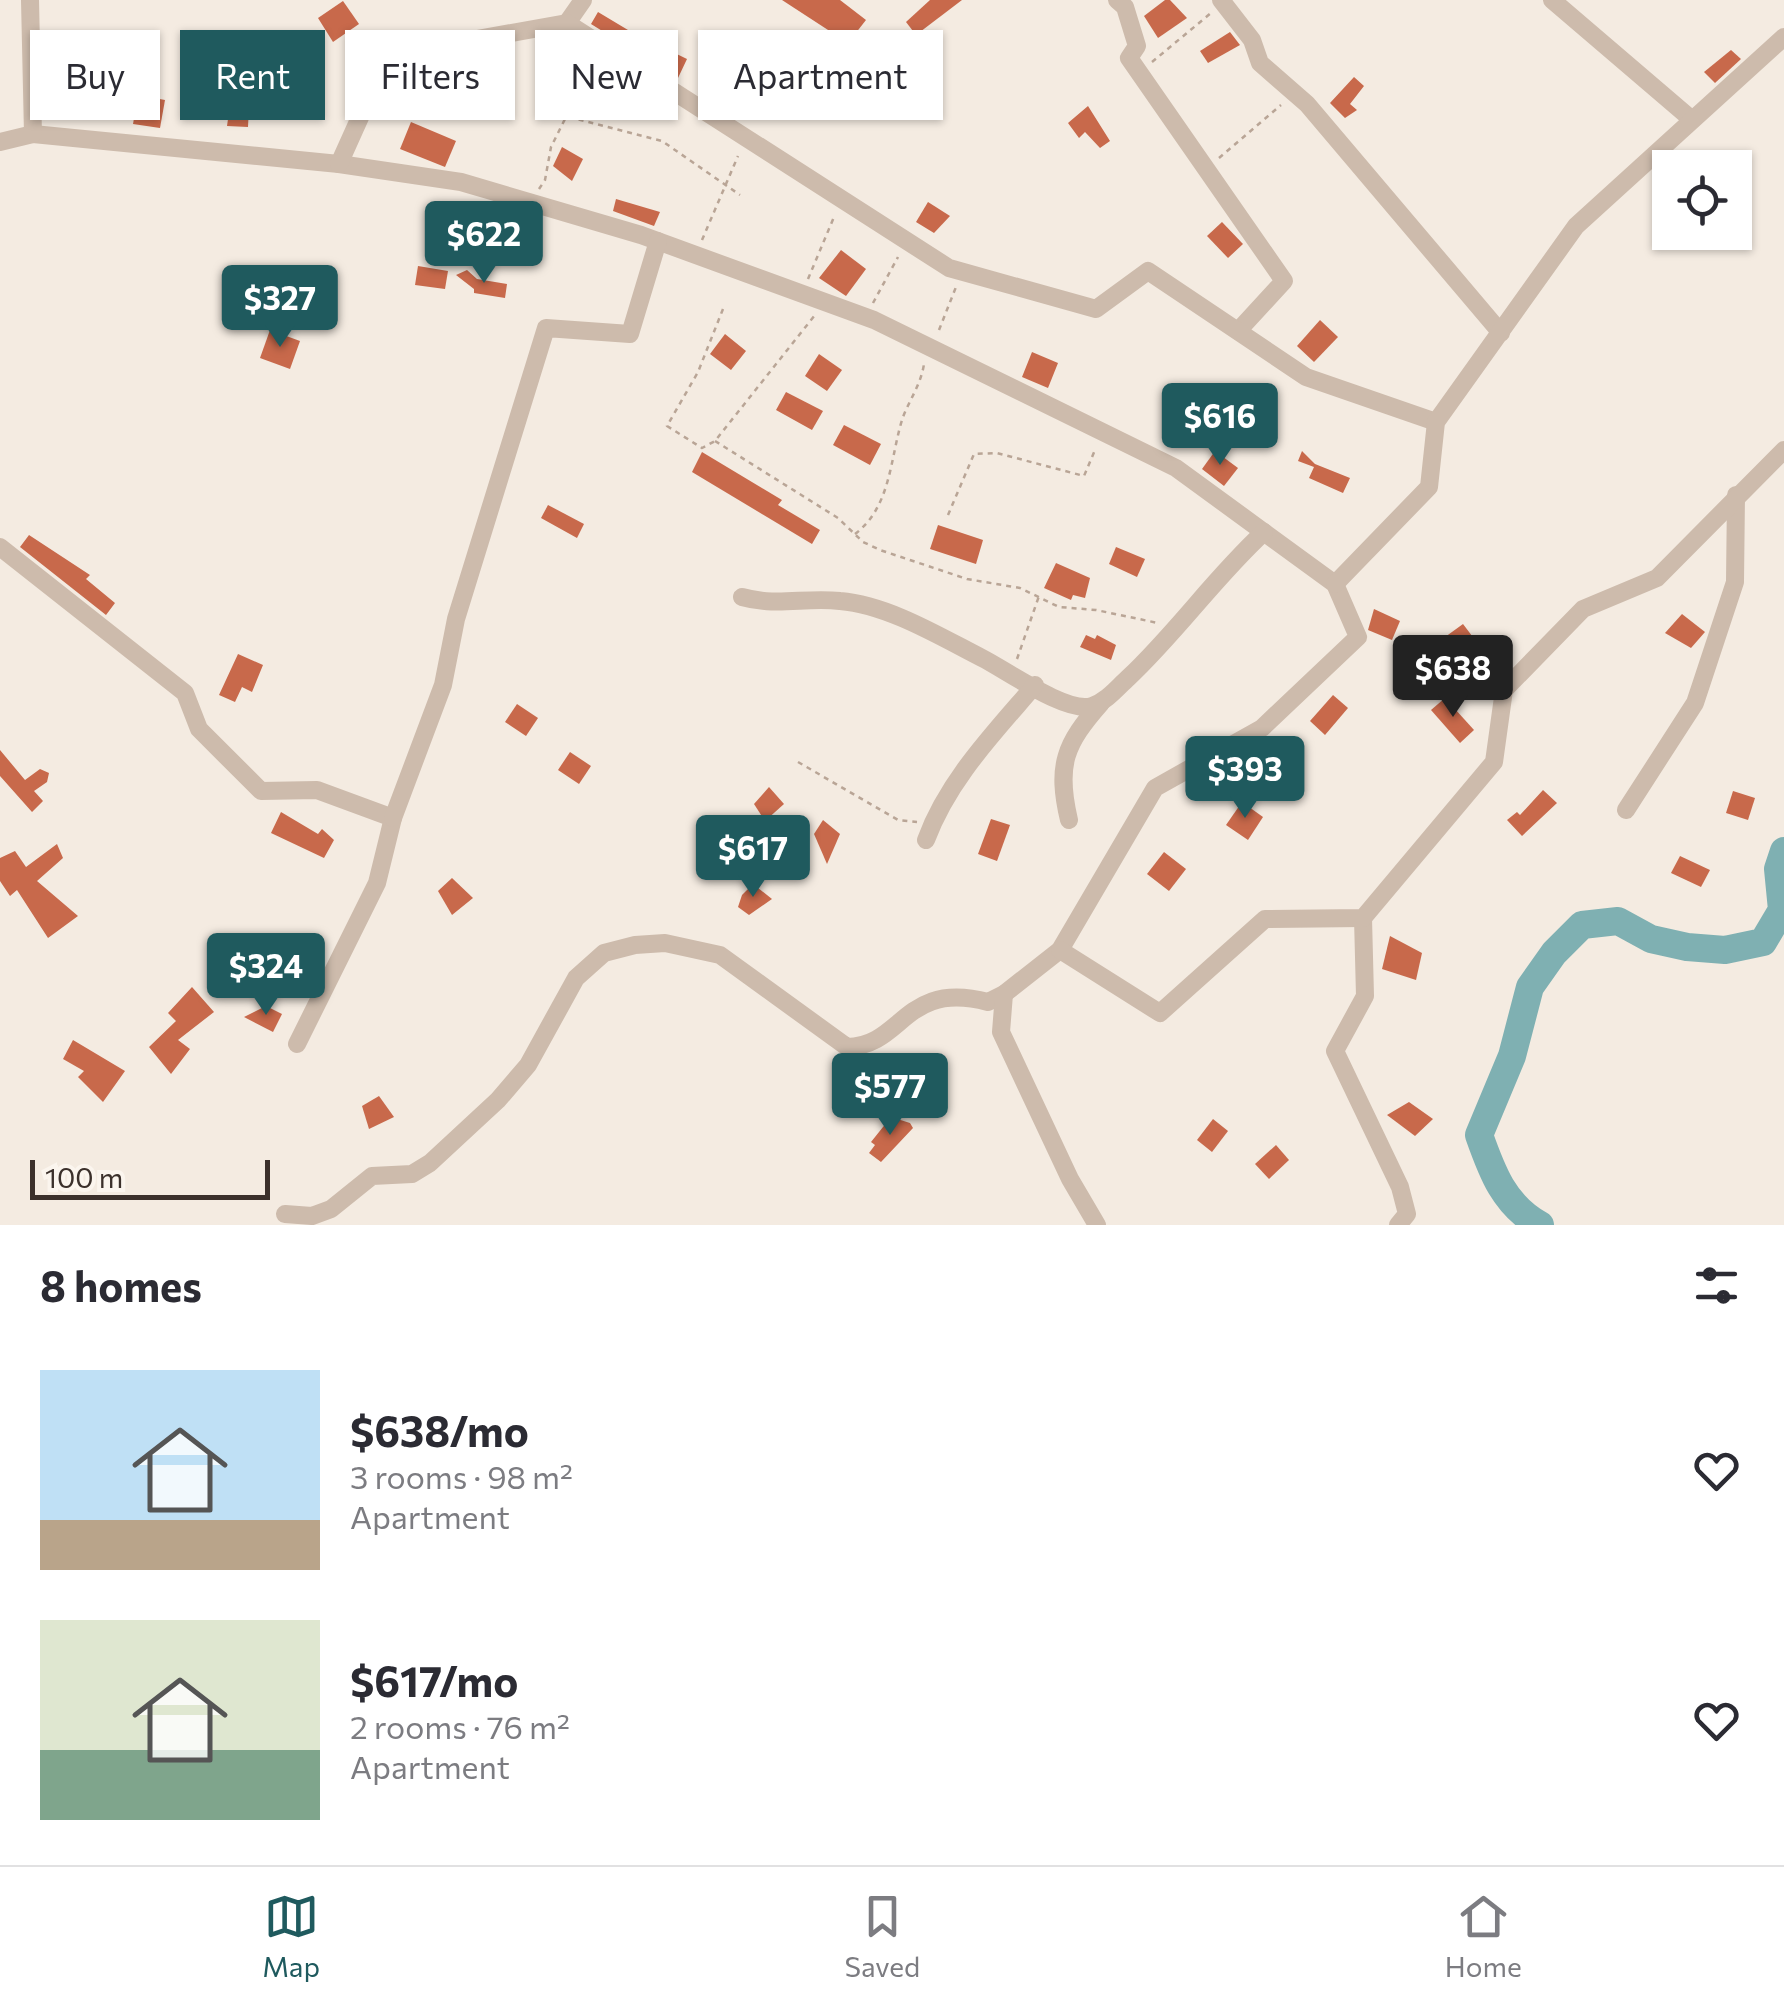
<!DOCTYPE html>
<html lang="en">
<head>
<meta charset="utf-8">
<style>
  :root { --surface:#fff; --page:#f2f2f3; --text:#2b2b33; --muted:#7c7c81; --line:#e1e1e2; --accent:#1f5a5e }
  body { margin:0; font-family:Commissioner,sans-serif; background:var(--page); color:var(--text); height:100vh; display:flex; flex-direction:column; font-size:38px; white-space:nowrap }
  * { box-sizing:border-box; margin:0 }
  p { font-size:32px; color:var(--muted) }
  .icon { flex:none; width:55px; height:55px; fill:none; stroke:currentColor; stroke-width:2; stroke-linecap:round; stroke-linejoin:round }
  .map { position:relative; height:1225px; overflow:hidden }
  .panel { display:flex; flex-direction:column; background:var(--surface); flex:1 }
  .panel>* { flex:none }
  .banner { position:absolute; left:30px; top:30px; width:1000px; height:90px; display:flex; gap:20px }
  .controls { position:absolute; left:1652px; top:150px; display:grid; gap:20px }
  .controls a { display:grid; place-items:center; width:100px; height:100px; border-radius:0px; background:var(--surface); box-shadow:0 2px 8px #0004; font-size:50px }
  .scale { position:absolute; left:30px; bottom:25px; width:240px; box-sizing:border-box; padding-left:10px; border:5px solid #3b302b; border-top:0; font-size:28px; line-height:35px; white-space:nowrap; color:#3b302b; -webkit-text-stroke:8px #fbf5ee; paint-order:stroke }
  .price { position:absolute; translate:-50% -85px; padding:0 22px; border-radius:10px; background:var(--accent); color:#fff; font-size:32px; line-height:65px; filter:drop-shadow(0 2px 5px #0008) }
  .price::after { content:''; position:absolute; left:50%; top:60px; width:30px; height:22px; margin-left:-15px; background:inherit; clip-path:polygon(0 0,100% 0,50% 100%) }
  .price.active { background:#222; color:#fff }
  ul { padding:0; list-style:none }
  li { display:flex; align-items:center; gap:30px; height:250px; padding:0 40px }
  li span { display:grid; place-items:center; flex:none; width:280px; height:200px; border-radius:0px; color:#555 }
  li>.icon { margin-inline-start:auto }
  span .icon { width:120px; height:120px; fill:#fffc; stroke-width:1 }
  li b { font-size:42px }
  h2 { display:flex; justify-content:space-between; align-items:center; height:120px; padding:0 40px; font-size:42px }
  .pill { padding:0 35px; border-radius:0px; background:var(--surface); box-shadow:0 2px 8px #0004; font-size:35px; line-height:90px }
  .pill.active { background:var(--accent); color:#fff }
  .tab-bar { display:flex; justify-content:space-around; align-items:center; height:140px; border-top:2px solid var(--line); background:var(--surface); font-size:28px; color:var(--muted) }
  .tab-bar a { display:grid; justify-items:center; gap:5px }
  .tab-bar .active { color:var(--accent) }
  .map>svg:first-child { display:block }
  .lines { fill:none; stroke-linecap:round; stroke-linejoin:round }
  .river { stroke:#7fb0b2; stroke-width:28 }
  .building { fill:#c8694b }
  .path { stroke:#b9a596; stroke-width:2.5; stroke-dasharray:5 5; stroke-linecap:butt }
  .minor { stroke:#cdbbac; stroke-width:18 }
</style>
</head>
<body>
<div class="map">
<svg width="1784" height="1225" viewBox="0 0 1784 1225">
  <rect width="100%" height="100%" fill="#f4ebe1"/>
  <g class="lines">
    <path class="river" d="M1540 1225C1504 1205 1492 1172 1479 1135L1512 1056 1530 987 1554 953 1582 925 1618 921 1651 939 1687 947 1725 950 1763 942 1782 910 1778 869 1784 851"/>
  </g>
  <g class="building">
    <polygon points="782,0 840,0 866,20 848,43"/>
    <polygon points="930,0 962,0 916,35 906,22"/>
    <polygon points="1165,0 1170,0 1187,18 1158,38 1144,16"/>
    <polygon points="343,1 359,24 333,42 318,18"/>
    <polygon points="598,12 658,48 654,43 687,59 678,78 591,24"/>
    <polygon points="1230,32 1240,45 1208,63 1200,51"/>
    <polygon points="98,34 128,38 124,65 94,60"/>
    <polygon points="719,45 737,59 722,78 704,64"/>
    <polygon points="1731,50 1741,59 1715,83 1704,72"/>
    <polygon points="778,74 797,86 775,118 757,106"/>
    <polygon points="1354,77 1364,86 1350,104 1357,110 1345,118 1330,103"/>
    <polygon points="138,95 165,100 160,128 133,124"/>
    <polygon points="187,104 249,107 248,127 227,126 228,119 187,119"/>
    <polygon points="1088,106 1110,141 1100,148 1085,132 1079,138 1068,123"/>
    <polygon points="411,122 456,141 445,167 400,149"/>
    <polygon points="562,147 583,159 572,181 553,166"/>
    <polygon points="616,199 660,212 654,226 613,211"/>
    <polygon points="928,202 950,216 934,233 916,222"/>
    <polygon points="1222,222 1243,244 1228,258 1207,236"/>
    <polygon points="841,250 866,269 846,296 819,278"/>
    <polygon points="418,266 448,271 445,289 415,285"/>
    <polygon points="467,270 477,279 507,284 505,298 474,293 474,289 456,275"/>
    <polygon points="1320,320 1338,337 1314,362 1297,346"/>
    <polygon points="270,330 300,341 290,369 260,358"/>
    <polygon points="725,334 746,351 731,370 710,354"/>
    <polygon points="1032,352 1058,363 1048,388 1022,377"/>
    <polygon points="819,354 842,370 827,391 805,376"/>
    <polygon points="786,392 823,411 812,430 776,410"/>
    <polygon points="1185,400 1209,416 1194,438 1170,421"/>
    <polygon points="844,425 881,444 870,465 833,445"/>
    <polygon points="1215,451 1238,468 1224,486 1202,469"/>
    <polygon points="1302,451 1315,464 1350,478 1343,493 1309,478 1314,467 1298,461"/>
    <polygon points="702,452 782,500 778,505 820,530 812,544 692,472"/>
    <polygon points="548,505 584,524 577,538 541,518"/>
    <polygon points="938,525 983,540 976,564 930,549"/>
    <polygon points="29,535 90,575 86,579 115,603 106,615 20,547"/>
    <polygon points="1116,547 1145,559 1137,577 1109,564"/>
    <polygon points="1056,563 1090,578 1085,598 1073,595 1071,600 1044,588"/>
    <polygon points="1374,609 1400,621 1392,640 1368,630"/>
    <polygon points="1682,614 1705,632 1691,648 1665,633"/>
    <polygon points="1463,624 1497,669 1484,679 1461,648 1445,660 1434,645"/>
    <polygon points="1086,635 1095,639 1097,635 1116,645 1111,660 1080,647"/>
    <polygon points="238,654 263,665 252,692 242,687 235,702 219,695"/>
    <polygon points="1333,695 1348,708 1325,735 1310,721"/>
    <polygon points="1445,698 1474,730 1460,743 1431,710"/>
    <polygon points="517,704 538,718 526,736 505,722"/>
    <polygon points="0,750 25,780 40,769 49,773 47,782 34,791 43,801 32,812 0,776"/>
    <polygon points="570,752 591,766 579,784 558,770"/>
    <polygon points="769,787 784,804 765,821 754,804"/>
    <polygon points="1543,790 1557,803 1522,836 1507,820 1517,812 1520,815"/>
    <polygon points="1733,791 1755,798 1748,820 1726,813"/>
    <polygon points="1242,802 1263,817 1248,840 1226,825"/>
    <polygon points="281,812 318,834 322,829 334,840 324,858 271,833"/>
    <polygon points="991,819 1010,825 997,861 978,854"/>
    <polygon points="823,820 840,834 827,864 814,834"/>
    <polygon points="57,844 63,858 37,881 78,916 48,938 17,890 10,896 0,881 0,858 15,851 26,867"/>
    <polygon points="1164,852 1186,869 1169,891 1147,874"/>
    <polygon points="1680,856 1710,870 1701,887 1671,873"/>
    <polygon points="452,878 473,898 452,915 438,891"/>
    <polygon points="753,884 772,899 749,915 738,907 742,895"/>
    <polygon points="1390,936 1422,953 1416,980 1382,969"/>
    <polygon points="192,987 214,1012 178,1040 190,1049 171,1074 149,1047 176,1021 168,1013"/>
    <polygon points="266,1006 282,1014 273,1032 244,1017"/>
    <polygon points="73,1040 125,1071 103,1102 78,1077 84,1071 63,1059"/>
    <polygon points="379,1096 394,1117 369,1129 362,1106"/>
    <polygon points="1409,1102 1433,1119 1415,1136 1387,1115"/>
    <polygon points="891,1117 910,1123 913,1128 881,1162 869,1153 875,1145 871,1142"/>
    <polygon points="1213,1119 1228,1131 1212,1152 1197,1140"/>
    <polygon points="1276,1145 1289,1160 1269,1179 1255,1164"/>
  </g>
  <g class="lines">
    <g class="path">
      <polyline points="1152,62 1211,13"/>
      <polyline points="569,117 662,141 740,195"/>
      <polyline points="1219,158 1281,105"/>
      <polyline points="539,189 545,180 551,147 580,89 588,58"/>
      <polyline points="702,240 738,156"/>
      <polyline points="808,279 834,217"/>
      <polyline points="873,303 898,257"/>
      <polyline points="723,309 698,372 667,426 702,448 715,441 815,315"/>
      <polyline points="939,330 956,287"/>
      <polyline points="715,441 838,518 863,542 880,550 967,579 1020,588 1059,607 1096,610 1158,623"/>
      <polyline points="948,515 974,454 997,453 1084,476 1095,450"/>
      <path d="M855 534C892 506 890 456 903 417 910 399 921 384 924 364"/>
      <polyline points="1017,659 1039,596"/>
      <polyline points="798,762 898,820 917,822"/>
    </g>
    <g class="minor">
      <polyline points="1117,0 1125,7 1137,46 1129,58 1284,281 1238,331"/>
      <polyline points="1221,0 1252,40 1260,63 1307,104 1501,333"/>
      <polyline points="1552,0 1690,118"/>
      <polyline points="567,23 583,0"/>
      <path d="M33 134 339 164 461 182 641 235 874 320 1176 468 1335 584 1358 637 1262 728 1155 788 1060 950 1004 994 988 1002C903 980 904 1046 847 1047L720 955 665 943 635 945 604 953 576 978 528 1065 498 1100 430 1163 412 1174 372 1176 331 1209 312 1216 285 1214"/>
      <polyline points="0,142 33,134 30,0"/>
      <polyline points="339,164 388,55 567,23 949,268 1096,309 1148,271 1306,377 1436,422"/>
      <polyline points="0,547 185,693 199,729 261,791 317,790 393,818 377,883 297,1044"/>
      <polyline points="1335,584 1429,487 1436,422 1576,226 1784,37"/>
      <path d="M742 597C778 607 804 597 840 601 888 605 939 636 982 658 1006 670 1067 714 1092 706 1107 701 1117 688 1128 678 1177 632 1215 577 1264 532"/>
      <polyline points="1626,810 1695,703 1735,582 1736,495"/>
      <polyline points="393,818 443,685 456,619 546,328 630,334 658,241"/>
      <path d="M1069 820C1056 765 1065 744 1101 703"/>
      <path d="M926 840C948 780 994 733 1035 685"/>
      <polyline points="1363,918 1365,996 1335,1051 1400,1187 1407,1214 1398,1225"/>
      <polyline points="1060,950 1160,1013 1265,919 1363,918 1494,762 1504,690 1583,609 1657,578 1784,450"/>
      <polyline points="1004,994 1001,1032 1070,1179 1097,1225"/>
    </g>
  </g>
</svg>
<div class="controls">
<a><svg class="icon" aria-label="locate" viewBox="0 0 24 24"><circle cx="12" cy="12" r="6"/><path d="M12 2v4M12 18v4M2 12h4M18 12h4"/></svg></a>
</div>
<div class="scale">100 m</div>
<b class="price" style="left:484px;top:286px">$622</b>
<b class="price" style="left:280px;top:350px">$327</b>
<b class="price" style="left:1220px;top:468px">$616</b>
<b class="price active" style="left:1453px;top:720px">$638</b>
<b class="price" style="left:1245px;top:821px">$393</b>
<b class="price" style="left:753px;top:900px">$617</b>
<b class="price" style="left:266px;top:1018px">$324</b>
<b class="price" style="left:890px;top:1138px">$577</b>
<div class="banner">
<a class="pill">Buy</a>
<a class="pill active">Rent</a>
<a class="pill">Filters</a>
<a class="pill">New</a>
<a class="pill">Apartment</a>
</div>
</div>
<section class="panel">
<h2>8 homes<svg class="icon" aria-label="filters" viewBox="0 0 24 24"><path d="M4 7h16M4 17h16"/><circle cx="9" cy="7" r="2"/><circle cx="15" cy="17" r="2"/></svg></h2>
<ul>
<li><span style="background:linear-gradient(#bfe0f5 75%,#b9a48a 0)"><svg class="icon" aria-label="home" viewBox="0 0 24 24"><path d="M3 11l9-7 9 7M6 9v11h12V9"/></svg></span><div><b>$638/mo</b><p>3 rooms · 98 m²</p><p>Apartment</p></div><svg class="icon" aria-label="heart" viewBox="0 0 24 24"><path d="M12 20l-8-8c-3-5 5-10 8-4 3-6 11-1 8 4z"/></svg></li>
<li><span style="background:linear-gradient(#dfe7d0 65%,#7fa58c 0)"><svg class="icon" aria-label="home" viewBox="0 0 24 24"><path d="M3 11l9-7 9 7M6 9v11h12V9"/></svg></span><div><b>$617/mo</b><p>2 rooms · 76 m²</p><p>Apartment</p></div><svg class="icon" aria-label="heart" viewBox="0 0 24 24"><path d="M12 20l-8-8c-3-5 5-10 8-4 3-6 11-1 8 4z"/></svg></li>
</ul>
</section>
<nav class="tab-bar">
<a class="active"><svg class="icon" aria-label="map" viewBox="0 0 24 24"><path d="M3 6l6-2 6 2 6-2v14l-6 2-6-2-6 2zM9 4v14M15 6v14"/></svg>Map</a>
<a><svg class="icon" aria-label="saved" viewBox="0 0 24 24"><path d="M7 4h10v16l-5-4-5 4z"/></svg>Saved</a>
<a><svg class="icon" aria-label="home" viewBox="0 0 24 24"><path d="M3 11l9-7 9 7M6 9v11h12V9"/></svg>Home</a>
</nav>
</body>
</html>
